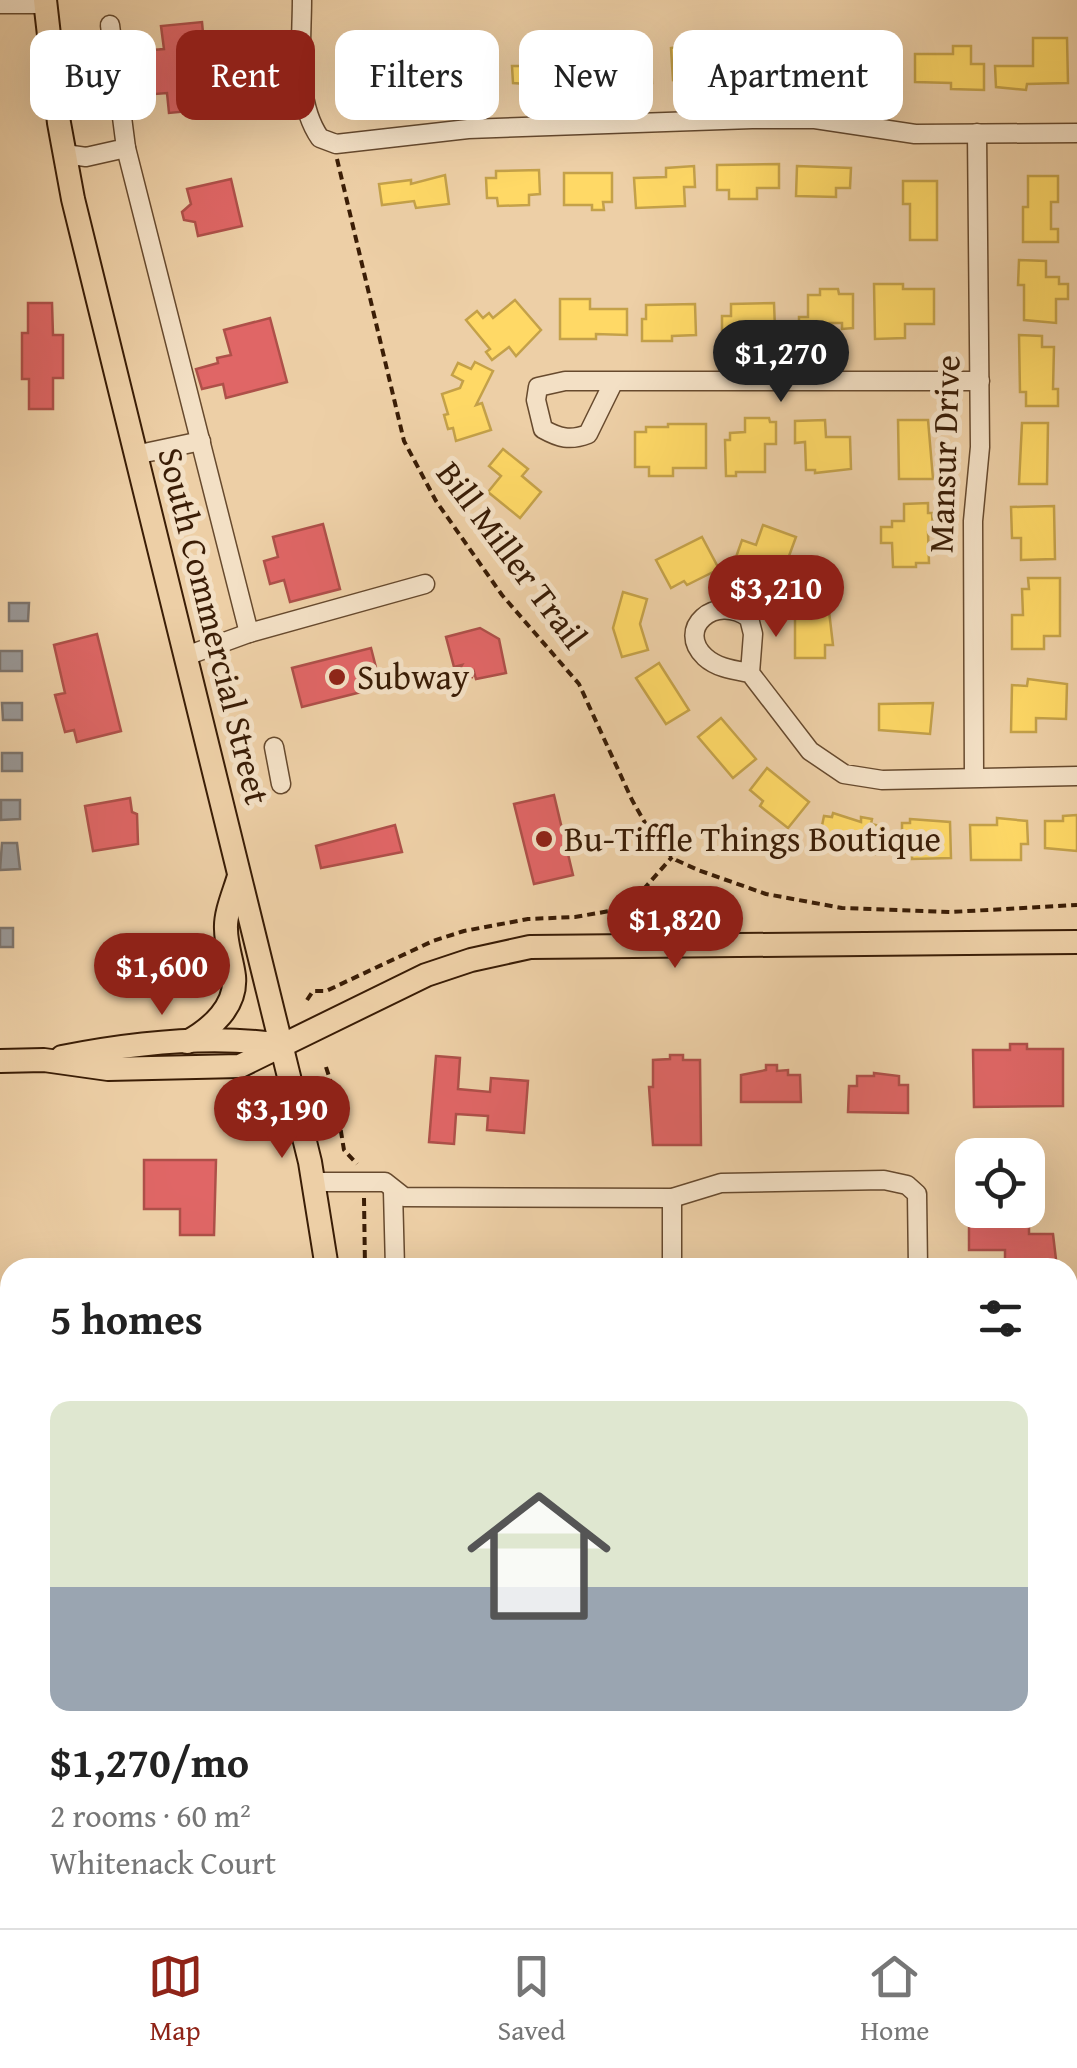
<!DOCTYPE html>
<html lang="en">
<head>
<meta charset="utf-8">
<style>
  :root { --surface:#fff; --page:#f2f2f2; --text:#222; --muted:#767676; --line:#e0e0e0; --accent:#8f2418 }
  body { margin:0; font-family:"Gentium Book Plus",serif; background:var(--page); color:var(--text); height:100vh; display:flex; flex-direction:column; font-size:38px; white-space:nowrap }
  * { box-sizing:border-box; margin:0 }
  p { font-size:32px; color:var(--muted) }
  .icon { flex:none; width:55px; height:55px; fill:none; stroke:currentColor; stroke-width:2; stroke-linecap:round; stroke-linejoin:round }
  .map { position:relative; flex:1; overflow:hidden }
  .panel { position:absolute; left:0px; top:1258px; width:1078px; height:672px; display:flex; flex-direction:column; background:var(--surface); border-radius:30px 30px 0 0; box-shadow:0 10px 40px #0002 }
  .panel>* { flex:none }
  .hud { position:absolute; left:30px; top:30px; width:1018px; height:90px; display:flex; gap:20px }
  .tools { position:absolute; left:955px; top:1138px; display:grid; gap:20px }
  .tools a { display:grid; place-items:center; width:90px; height:90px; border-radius:20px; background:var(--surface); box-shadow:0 10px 40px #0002; font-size:50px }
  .price { position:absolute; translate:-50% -85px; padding:0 22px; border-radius:35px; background:var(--accent); color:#fff; font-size:32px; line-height:65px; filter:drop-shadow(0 2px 5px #0008) }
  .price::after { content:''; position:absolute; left:50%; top:60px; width:30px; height:22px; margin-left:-15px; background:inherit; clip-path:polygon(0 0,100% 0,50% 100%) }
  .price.active { background:#222; color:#fff }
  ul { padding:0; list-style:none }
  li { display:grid; align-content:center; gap:20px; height:530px; padding:0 50px }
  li+li { border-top:2px solid var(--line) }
  li span { display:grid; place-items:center; height:310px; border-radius:20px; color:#555 }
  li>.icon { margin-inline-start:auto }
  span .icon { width:180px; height:180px; fill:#fffc; stroke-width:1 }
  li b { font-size:42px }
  h2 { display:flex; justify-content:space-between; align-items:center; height:120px; padding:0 50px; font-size:42px }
  .tag { padding:0 35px; border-radius:20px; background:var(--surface); box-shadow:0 10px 40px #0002; font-size:35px; line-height:90px }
  .tag.active { background:var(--accent); color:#fff }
  .dock { display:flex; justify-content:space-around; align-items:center; height:140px; border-top:2px solid var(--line); background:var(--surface); font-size:28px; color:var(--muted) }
  .dock a { display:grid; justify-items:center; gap:5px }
  .dock .active { color:var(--accent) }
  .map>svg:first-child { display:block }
  .homes { fill:#ffd966; stroke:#c4a149; stroke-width:2.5 }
  .shops { fill:#e06666; stroke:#ae5049; stroke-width:2.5 }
  .industry { fill:#999; stroke:#7c746d; stroke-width:2.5 }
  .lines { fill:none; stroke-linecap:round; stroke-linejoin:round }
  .minor-casing { stroke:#674a2e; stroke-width:21 }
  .major-casing { stroke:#3a1d06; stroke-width:26 }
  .path { stroke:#3a1d06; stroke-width:4; stroke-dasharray:8 5; stroke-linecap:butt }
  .minor { stroke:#f3e0c5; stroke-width:18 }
  .major { stroke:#edcfa6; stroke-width:22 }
  .poi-dot { fill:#8f2418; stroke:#f3e0c5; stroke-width:4 }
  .labels { text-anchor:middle; stroke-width:10; stroke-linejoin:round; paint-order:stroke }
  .street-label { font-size:35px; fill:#3a1d06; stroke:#f3e0c5 }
  .poi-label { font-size:35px; fill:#3a1d06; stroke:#f3e0c5; text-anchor:start }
</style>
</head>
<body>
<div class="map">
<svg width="1077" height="1928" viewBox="0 0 1077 1928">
  <rect width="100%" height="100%" fill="#edcfa6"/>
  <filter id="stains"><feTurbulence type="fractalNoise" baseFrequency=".002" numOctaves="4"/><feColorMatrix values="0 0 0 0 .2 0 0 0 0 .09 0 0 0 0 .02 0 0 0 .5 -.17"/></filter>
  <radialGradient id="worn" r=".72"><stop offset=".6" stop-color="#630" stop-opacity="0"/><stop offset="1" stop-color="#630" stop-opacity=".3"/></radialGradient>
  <g class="homes">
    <polygon points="1033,38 1067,38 1068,83 1027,84 1026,90 996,87 995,66 1033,66"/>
    <polygon points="727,39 729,42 736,42 739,76 723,77 723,72 673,80 671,48"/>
    <polygon points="804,39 804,49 813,49 814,74 760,75 759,40"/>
    <polygon points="953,46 971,46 971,64 984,64 984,90 951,89 951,83 915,82 915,54 953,54"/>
    <polygon points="839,47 885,47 885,59 896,60 896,79 839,78"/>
    <polygon points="638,50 639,59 651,59 652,83 609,84 609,80 599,80 598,54"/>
    <polygon points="489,54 490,83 469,87 469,84 459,85 459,82 433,82 432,58"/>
    <polygon points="573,55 574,78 560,78 560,83 540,81 540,85 513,83 512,66 523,66 523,56"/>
    <polygon points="378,56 379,60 410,58 411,85 390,87 379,83 376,83 376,88 349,90 347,58"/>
    <polygon points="779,164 779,188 757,188 757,199 729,199 729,190 717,190 717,165"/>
    <polygon points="694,166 695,187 684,187 685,206 636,208 634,178 666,177 666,168"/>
    <polygon points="797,166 851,168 850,188 836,188 836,197 796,196"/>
    <polygon points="539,170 540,194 529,195 529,205 498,206 497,198 487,198 486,178 496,178 496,171"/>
    <polygon points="564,173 612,173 612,202 603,202 604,210 592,210 592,205 564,205"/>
    <polygon points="445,175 449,204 416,208 414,201 382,205 379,184 411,180 411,184"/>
    <polygon points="1028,176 1058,176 1058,202 1051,202 1051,229 1058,229 1058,242 1023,242 1023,207 1028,207"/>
    <polygon points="903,181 937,181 937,240 910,240 910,204 903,204"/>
    <polygon points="1019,260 1046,261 1046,277 1059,277 1059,284 1068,284 1068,299 1056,299 1056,323 1024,320 1024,285 1018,285"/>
    <polygon points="874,284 903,284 903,289 934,289 934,324 905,324 905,338 875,339"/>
    <polygon points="820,289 838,289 839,294 853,294 853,328 842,329 842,323 830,323 830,340 799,340 799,317 808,317 808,295 820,295"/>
    <polygon points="560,299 590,299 590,309 627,309 627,335 596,334 596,339 560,339"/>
    <polygon points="515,300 541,330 516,356 509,347 492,360 486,352 490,349 466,320 477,311 483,318 489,313 493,318"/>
    <polygon points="774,303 775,329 768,329 768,340 722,341 722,316 731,316 731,304"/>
    <polygon points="695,304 696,335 672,336 672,341 642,341 642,319 646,319 646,305"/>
    <polygon points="1019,335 1042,336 1042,347 1054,347 1053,389 1058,389 1058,406 1026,406 1026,392 1020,392"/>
    <polygon points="475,362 493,371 476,405 482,403 491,430 456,441 453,428 448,429 444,415 448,414 442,394 460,388 463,381 452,375 458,363 471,369"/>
    <polygon points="745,418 769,418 770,422 776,422 776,444 765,444 765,472 736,472 736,476 726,476 725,440 730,440 730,433 745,432"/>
    <polygon points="825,420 826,437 850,437 851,469 815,473 815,470 806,470 805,442 795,443 795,421"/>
    <polygon points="898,420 928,420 933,479 899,479"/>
    <polygon points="1022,423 1048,423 1047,484 1019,484"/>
    <polygon points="668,424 706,424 706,468 673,468 673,476 649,476 649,467 635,467 635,432 646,432 646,427 668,427"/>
    <polygon points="503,449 528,469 522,476 541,492 520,518 488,492 501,476 489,466"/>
    <polygon points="928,503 928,513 932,513 933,532 928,532 929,563 916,563 916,567 893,567 892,543 881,543 881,527 892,527 892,521 904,521 904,504"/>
    <polygon points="1054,506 1055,559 1021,560 1021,538 1012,538 1011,507"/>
    <polygon points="763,525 796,537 785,567 769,561 763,576 752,572 754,567 735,560 742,540 756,545"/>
    <polygon points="702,537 719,569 687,585 684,581 671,588 656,560"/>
    <polygon points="1028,578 1060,578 1060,636 1044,636 1044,649 1012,649 1012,615 1023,615 1022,589 1029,589"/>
    <polygon points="623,592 647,599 640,624 648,650 622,657 613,628"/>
    <polygon points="795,601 818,601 818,611 829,611 833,645 825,645 825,658 795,658"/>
    <polygon points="659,663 689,710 666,724 636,678"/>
    <polygon points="1028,679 1067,684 1066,719 1036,718 1036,732 1011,732 1012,685 1027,686"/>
    <polygon points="933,703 930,734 879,730 879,704"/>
    <polygon points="721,718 756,759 733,778 698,737"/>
    <polygon points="767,768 809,802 788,828 760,806 763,801 750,790"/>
    <polygon points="833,813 861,822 861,817 872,819 871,824 880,826 875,854 819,840 824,816 832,817"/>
    <polygon points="1077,815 1077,851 1045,848 1045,821 1063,821 1063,816"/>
    <polygon points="997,818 1027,821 1028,844 1021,844 1021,860 971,860 970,825 997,825"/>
    <polygon points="910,819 950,822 951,858 912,859 912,851 902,851 902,823 910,823"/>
    <rect x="0" y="1524" width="10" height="42"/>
    <rect x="1" y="1625" width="9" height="48"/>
    <polygon points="0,1761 10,1761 10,1797 1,1797"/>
    <polygon points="1068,1824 1073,1824 1073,1835 1068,1835 1068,1883 1074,1883 1074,1894 1069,1894 1069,1928 1019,1928 1019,1920 1068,1920"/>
    <polygon points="114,1920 167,1920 167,1923 163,1923 163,1927 133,1927 133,1924 114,1925"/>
    <rect x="523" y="1920" width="39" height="8"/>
    <rect x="647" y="1920" width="54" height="8"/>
  </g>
  <g class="shops">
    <polygon points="202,22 204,44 217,42 218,49 223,49 226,78 222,78 222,85 209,87 212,109 169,113 167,93 143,95 142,84 128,86 126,65 142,64 141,51 164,49 161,26"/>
    <polygon points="231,179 242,226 198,236 195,222 184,220 182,212 191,204 187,189"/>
    <polygon points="28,303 52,303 53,335 63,335 63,378 53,378 53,409 29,409 29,379 22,379 22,333 28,333"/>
    <polygon points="270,318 287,382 226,398 223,384 202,389 196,369 218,363 217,358 231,355 224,330"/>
    <polygon points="323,524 340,589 290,602 284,580 270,584 264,561 278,557 273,537"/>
    <polygon points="480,628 499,639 506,673 476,679 474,672 472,677 459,670 462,665 454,667 446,637"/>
    <polygon points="97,634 121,731 77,742 74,730 65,732 55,695 65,693 54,645"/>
    <polygon points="371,648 381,687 302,707 292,668"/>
    <polygon points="554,795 573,875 534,884 514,804"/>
    <polygon points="130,798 132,812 137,814 138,844 93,851 85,806"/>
    <polygon points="395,825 402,852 321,868 316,846"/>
    <polygon points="1010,1044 1027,1044 1027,1049 1063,1049 1063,1106 974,1107 973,1050 1010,1050"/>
    <polygon points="670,1055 683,1055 683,1060 700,1060 701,1145 653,1145 649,1087 653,1087 653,1060 670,1059"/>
    <polygon points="436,1056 460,1058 458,1089 490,1092 491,1078 528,1081 524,1133 487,1130 488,1116 456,1114 454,1144 429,1142"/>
    <polygon points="766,1065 777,1065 777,1071 788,1070 788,1075 800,1075 801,1102 741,1102 741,1075 766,1070"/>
    <polygon points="874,1073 899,1076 899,1085 908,1085 908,1113 848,1112 849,1086 857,1086 857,1076 874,1076"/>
    <polygon points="144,1160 216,1160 214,1235 180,1235 180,1209 144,1209"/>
    <polygon points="969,1220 1029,1220 1029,1234 1053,1234 1057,1268 1005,1268 1005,1250 969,1250"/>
  </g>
  <g class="industry">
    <polygon points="9,603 29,603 28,621 9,621"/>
    <rect x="0" y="651" width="22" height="20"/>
    <polygon points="2,703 22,703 22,720 3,720"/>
    <rect x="2" y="753" width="20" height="18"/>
    <polygon points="1,800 20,800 20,819 1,820"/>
    <polygon points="2,843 17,843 20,869 0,870"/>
    <rect x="0" y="928" width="13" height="19"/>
  </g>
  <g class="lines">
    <defs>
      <g id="minor">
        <path d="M302 0C302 43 294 101 320 138L336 144 468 129 752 119H815L915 134 1077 133"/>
        <polyline points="0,4 45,4"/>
        <polyline points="126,148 249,633 425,584"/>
        <polyline points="65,154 86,157 126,148 110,25"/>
        <path d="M614 381 588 434C570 441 559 438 543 429L536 400 538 387 565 381H980"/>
        <polyline points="135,455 201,441"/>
        <polyline points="186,656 249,633"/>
        <path d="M750 673C734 670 717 668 705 657 675 629 715 593 749 618L753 634 750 673 810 751 844 774 882 780 1077 776"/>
        <polyline points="274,747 281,784"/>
        <polyline points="974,777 973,521 980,447 977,133"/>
        <polyline points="313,1182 385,1182 404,1197 672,1198 721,1183 884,1180 907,1185 917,1194 918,1268"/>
        <polyline points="393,1191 395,1268"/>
        <polyline points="672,1198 672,1268"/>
        <polyline points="1068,1672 1077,1663"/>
        <polyline points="0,1717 10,1717"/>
      </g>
      <g id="major">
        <polyline points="45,0 59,123 73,199 310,1162 327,1268"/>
        <path d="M187 1042C211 1029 237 1006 234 976 232 960 226 945 226 929 225 913 234 893 239 876"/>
        <path d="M62 1057C133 1043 210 1034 282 1045"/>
        <polyline points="0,1061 44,1060 108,1069 240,1066 426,975 471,960 530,947 1077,942"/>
        <polyline points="344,1920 344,1928"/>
      </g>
    </defs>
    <use href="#minor" class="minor-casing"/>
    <use href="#major" class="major-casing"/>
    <g class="path">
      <polyline points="337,159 404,441 436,501 502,595 579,684 632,800 652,835 665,851 676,860 698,870 766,894 842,908 951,912 1077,905"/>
      <polyline points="307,1000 313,991 326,991 433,941 464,931 528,919 575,917 627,908 672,857"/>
      <polyline points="326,1067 335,1095 344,1150 357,1164"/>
      <polyline points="364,1198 365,1268"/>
      <polyline points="369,1928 369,1920"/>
    </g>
    <use href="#minor" class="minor"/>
    <use href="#major" class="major"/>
  </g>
  <g class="poi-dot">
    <circle cx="337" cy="677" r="10"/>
    <circle cx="544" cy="839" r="10"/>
  </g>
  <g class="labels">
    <g class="street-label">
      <text transform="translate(944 454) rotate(-88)" y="12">Mansur Drive</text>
      <text transform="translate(512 555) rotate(53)" y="12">Bill Miller Trail</text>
      <text transform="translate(214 626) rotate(76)" y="12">South Commercial Street</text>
    </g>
    <g class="poi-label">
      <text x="357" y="689">Subway</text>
      <text x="564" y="851">Bu-Tiffle Things Boutique</text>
    </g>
  </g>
  <rect width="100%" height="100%" filter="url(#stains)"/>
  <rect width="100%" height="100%" fill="url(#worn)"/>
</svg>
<div class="tools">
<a><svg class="icon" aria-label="locate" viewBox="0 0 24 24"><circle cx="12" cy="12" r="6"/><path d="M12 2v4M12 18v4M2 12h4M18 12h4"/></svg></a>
</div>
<b class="price active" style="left:781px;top:405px">$1,270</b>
<b class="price" style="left:776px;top:640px">$3,210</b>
<b class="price" style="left:675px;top:971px">$1,820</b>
<b class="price" style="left:162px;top:1018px">$1,600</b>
<b class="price" style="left:282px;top:1161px">$3,190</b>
<div class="hud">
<a class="tag">Buy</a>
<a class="tag active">Rent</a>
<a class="tag">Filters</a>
<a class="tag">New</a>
<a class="tag">Apartment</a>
</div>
<section class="panel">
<h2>5 homes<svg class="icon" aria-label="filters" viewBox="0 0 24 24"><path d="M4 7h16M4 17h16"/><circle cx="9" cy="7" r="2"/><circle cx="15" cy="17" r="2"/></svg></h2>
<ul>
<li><span style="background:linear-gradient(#dfe7d0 60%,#9aa5b1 0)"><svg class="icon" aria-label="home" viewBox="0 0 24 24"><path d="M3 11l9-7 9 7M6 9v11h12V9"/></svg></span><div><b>$1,270/mo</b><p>2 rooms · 60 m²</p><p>Whitenack Court</p></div></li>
</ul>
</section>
</div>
<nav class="dock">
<a class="active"><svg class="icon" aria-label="map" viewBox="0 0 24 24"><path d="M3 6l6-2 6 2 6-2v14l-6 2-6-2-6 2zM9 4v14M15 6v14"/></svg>Map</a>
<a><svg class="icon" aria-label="saved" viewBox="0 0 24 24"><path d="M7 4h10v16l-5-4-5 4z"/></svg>Saved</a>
<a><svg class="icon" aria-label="home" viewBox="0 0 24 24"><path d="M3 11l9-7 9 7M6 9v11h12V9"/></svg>Home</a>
</nav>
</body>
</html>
